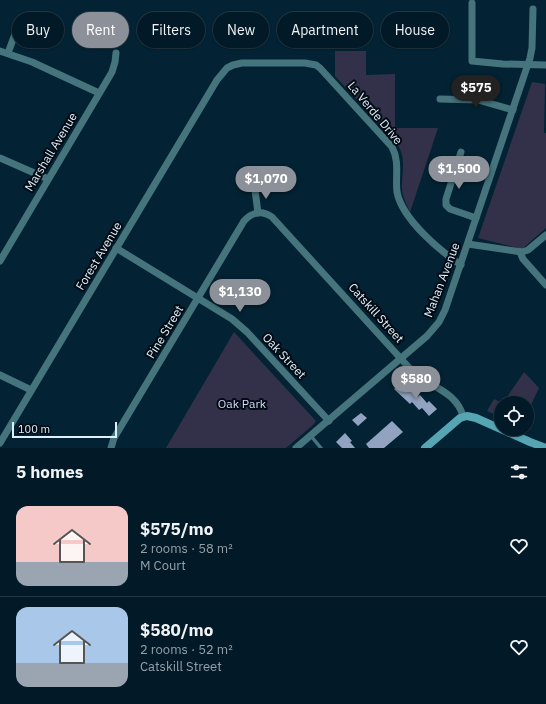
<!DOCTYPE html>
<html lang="en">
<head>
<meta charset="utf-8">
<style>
  :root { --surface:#021a27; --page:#102733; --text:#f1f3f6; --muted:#96a1a7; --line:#233844; --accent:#8c9099 }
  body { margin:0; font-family:"IBM Plex Sans",sans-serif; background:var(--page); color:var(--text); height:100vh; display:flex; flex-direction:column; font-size:15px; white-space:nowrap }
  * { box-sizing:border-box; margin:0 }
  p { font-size:13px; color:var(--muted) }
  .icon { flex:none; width:22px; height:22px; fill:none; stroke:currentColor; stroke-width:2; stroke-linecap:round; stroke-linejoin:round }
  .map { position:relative; height:448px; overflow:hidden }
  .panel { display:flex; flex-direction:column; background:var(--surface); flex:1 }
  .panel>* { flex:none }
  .guide { position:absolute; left:12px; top:12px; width:522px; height:36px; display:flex; gap:8px }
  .tools { position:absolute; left:494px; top:396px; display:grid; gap:8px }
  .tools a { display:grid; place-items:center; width:40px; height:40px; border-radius:50%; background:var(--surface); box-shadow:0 1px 3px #0004,0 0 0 1px var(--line); font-size:20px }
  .scale { position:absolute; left:12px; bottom:10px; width:105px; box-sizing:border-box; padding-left:4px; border:2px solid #def0fc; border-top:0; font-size:11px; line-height:14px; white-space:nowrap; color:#def0fc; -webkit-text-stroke:3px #020b13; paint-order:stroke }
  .price { position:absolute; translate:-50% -34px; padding:0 9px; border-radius:14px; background:var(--accent); color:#fff; font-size:13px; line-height:26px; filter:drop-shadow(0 1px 2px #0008) }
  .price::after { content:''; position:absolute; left:50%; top:24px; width:12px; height:9px; margin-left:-6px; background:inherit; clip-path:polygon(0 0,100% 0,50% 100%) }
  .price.current { background:#222; color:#fff }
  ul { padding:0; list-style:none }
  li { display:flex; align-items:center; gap:12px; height:100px; padding:0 16px }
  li+li { border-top:1px solid var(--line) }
  li span { display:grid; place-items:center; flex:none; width:112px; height:80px; border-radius:12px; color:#555 }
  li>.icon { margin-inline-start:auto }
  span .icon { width:48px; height:48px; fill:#fffc; stroke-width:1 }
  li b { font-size:17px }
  h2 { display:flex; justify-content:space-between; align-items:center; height:48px; padding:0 16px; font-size:17px }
  .chip { padding:0 14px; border-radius:18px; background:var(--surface); box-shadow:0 1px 3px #0004,0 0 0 1px var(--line); font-size:14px; line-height:36px }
  .chip.current { background:var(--accent); color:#fff }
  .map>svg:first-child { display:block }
  .green { fill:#323149 }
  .building { fill:#91a3c1 }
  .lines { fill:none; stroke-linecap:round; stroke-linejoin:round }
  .lane { stroke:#45747d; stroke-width:3.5 }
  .street { stroke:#45747d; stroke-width:7 }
  .secondary { stroke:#56a5b3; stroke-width:8 }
  .labels { text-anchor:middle; stroke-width:4; stroke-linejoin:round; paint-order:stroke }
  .street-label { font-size:12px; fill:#def0fc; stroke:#020b13 }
  .park-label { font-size:12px; fill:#d7d6fc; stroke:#020b13 }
</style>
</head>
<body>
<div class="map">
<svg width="546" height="448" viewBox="0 0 546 448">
  <rect width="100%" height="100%" fill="#032334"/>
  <g class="green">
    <path d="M335 51H366V75L395 74V128H438L410 212C407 205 403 198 402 191 401 172 408 160 396 142L335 76Z"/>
    <polygon points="532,82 545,84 544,133 546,133 546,228 522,249 478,238"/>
    <polygon points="234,332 316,421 313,425 286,448 166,448"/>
    <polygon points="524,372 539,388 527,413 527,403 503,403"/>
    <polygon points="494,399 502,403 501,403 501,417 487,411"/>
  </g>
  <g class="building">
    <polygon points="402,383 409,391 410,389 417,397 420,395 427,403 429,401 437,409 429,416 422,408 419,410 412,402 410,404 394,389"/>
    <polygon points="361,413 367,418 358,426 352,420"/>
    <polygon points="392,421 403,432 384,448 369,448 366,444"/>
    <polygon points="345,433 352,441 350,442 355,448 342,448 336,442"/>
  </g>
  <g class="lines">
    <polyline class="lane" points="311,436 321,448"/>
    <g class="street">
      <polyline points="472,3 472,61 503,64 546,65"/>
      <polyline points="0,51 32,62 99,93"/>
      <polyline points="8,53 18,26"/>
      <polyline points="440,99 478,100 513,110"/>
      <polyline points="461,152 446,199 446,205 450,209 476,218"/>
      <polyline points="0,158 48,179"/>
      <polyline points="255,190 258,213"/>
      <polyline points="468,244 522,252 528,250 546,235"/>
      <polyline points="116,248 232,319 247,332 329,421"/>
      <polyline points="520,252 523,259 546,285"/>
      <polyline points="0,261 112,72 115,62 116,53"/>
      <polyline points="0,375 31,390"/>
      <path d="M0 443 217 80 227 68 233 65 242 63H305L316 65 320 68 392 147C400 162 395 177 397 192 402 219 439 250 461 265"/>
      <path d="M111 448 114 438 244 221C252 212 262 210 272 217L413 372C430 387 456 391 463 416"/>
      <polyline points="296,448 427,336 439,322 445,310 530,58 532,48 533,9"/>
    </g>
    <polyline class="secondary" points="425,448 460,418 467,416 476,418 530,442 546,448"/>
  </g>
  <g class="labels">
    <g class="street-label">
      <text transform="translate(375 113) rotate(50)" y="4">La Verde Drive</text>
      <text transform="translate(51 152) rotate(-59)" y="4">Marshall Avenue</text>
      <text transform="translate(99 256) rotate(-59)" y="4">Forest Avenue</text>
      <text transform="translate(442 280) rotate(-69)" y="4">Mahan Avenue</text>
      <text transform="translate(376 313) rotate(48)" y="4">Catskill Street</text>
      <text transform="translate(165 332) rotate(-59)" y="4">Pine Street</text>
      <text transform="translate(284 356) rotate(47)" y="4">Oak Street</text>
    </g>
    <g class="park-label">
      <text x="242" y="408">Oak Park</text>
    </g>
  </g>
</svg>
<div class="tools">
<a><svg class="icon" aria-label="locate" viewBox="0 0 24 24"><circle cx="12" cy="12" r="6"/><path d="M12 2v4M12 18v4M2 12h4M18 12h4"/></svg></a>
</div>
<div class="scale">100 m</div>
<b class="price current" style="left:476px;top:109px">$575</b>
<b class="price" style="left:459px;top:190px">$1,500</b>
<b class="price" style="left:266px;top:200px">$1,070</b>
<b class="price" style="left:240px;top:313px">$1,130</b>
<b class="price" style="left:416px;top:400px">$580</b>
<div class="guide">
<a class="chip">Buy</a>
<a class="chip current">Rent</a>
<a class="chip">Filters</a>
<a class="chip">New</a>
<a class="chip">Apartment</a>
<a class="chip">House</a>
</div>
</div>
<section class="panel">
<h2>5 homes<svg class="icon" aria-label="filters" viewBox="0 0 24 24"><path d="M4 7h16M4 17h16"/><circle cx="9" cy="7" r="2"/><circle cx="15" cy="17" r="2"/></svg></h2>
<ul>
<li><span style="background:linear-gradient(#f6c9c9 70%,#9aa5b1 0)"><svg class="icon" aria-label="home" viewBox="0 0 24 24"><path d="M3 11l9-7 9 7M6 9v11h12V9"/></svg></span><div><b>$575/mo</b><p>2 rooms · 58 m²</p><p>M Court</p></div><svg class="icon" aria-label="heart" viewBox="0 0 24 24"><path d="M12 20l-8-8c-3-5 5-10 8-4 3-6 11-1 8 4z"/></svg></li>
<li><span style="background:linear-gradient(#a9c7e8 70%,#9aa5b1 0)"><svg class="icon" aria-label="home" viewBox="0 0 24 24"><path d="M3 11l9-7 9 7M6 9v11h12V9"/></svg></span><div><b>$580/mo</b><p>2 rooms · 52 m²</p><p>Catskill Street</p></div><svg class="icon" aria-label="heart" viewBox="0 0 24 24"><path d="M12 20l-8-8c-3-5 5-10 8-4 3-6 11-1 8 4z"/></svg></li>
</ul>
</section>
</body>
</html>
